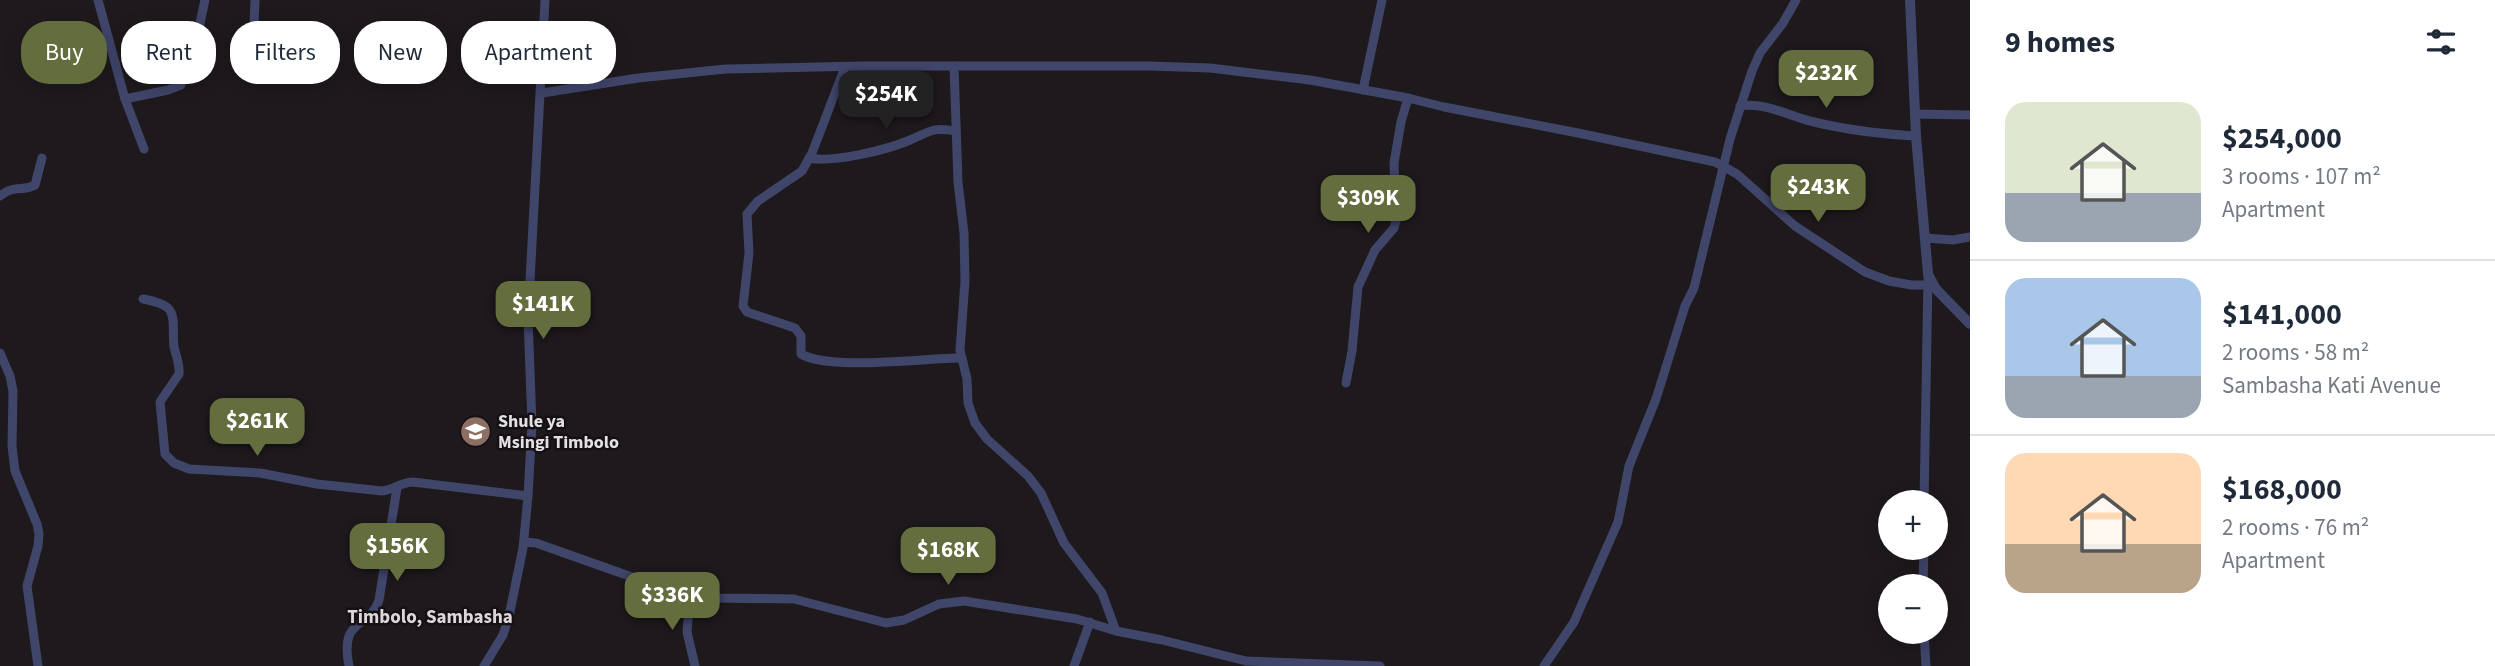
<!DOCTYPE html>
<html lang="en">
<head>
<meta charset="utf-8">
<style>
  :root { --surface:#fff; --page:#f6f6f7; --text:#1f2937; --muted:#747a83; --line:#e0e1e3; --accent:#646d3e }
  body { margin:0; font-family:"Source Sans 3",sans-serif; background:var(--page); color:var(--text); height:100vh; display:flex; flex-direction:column; font-size:26px; white-space:nowrap }
  * { box-sizing:border-box; margin:0 }
  p { font-size:23px; color:var(--muted) }
  .icon { flex:none; width:38px; height:38px; fill:none; stroke:currentColor; stroke-width:2; stroke-linecap:round; stroke-linejoin:round }
  .map { position:relative; flex:1; overflow:hidden }
  .panel { display:flex; flex-direction:column; background:var(--surface); width:525px }
  .panel>* { flex:none }
  .hud { position:absolute; left:21px; top:21px; width:665px; height:63px; display:flex; gap:14px }
  .fabs { position:absolute; left:1878px; top:490px; display:grid; gap:14px }
  .fabs a { display:grid; place-items:center; width:70px; height:70px; border-radius:50%; background:var(--surface); box-shadow:0 4px 18px #0003; font-size:35px }
  .price { position:absolute; translate:-50% -60px; padding:0 16px; border-radius:14px; background:var(--accent); color:#fff; font-size:23px; line-height:46px; filter:drop-shadow(0 2px 4px #0008) }
  .price::after { content:''; position:absolute; left:50%; top:42px; width:21px; height:16px; margin-left:-10px; background:inherit; clip-path:polygon(0 0,100% 0,50% 100%) }
  .price.on { background:#222; color:#fff }
  ul { padding:0; list-style:none }
  li { display:flex; align-items:center; gap:21px; height:175px; padding:0 35px }
  li+li { border-top:2px solid var(--line) }
  li span { display:grid; place-items:center; flex:none; width:196px; height:140px; border-radius:21px; color:#555 }
  li>.icon { margin-inline-start:auto }
  span .icon { width:84px; height:84px; fill:#fffc; stroke-width:1 }
  li b { font-size:30px }
  h2 { display:flex; justify-content:space-between; align-items:center; height:84px; padding:0 35px; font-size:30px }
  .pill { padding:0 24px; border-radius:28px; background:var(--surface); box-shadow:0 4px 18px #0003; font-size:24px; line-height:63px }
  .pill.on { background:var(--accent); color:#fff }
  main { display:flex; flex:1; min-height:0 }
  .map>svg:first-child { display:block }
  .lines { fill:none; stroke-linecap:round; stroke-linejoin:round }
  .minor { stroke:#40456a; stroke-width:9 }
  .tertiary { stroke:#40456a; stroke-width:10 }
  .labels { text-anchor:middle; stroke-width:5; stroke-linejoin:round; paint-order:stroke }
  .poi-label { font-size:18px; font-weight:bold; fill:#e4e1e4; stroke:#151014; text-anchor:start }
  .neighbourhood-label { font-size:19px; font-weight:bold; fill:#ddd6dc; stroke:#151014 }
</style>
</head>
<body>
<main>
<div class="map">
<svg width="1970" height="666" viewBox="0 0 1970 666">
  <rect width="100%" height="100%" fill="#1e191d"/>
  <g class="lines">
    <g class="minor">
      <polyline points="98,0 125,99 144,149"/>
      <path d="M255 0C255 18 249 42 268 53H286"/>
      <polyline points="954,66 958,182 964,233 965,281 960,350 967,379 968,403 975,423 987,439 1028,476 1041,493 1064,543 1102,593 1116,631"/>
      <path d="M845 67 812 153 802 171 758 201 747 214 749 253 743 306 747 312 795 328 801 336V354C830 371 924 358 961 358"/>
      <polyline points="1363,90 1382,0"/>
      <polyline points="542,93 638,78 726,69 862,66 1149,66 1210,68 1310,80 1408,98 1444,107 1578,133 1715,162 1737,174 1795,226 1865,272 1889,281 1911,285 1923,285"/>
      <polyline points="125,99 168,90 181,85 198,32 205,0"/>
      <path d="M1740 106C1767 102 1788 116 1814 122 1847 130 1881 134 1916 136"/>
      <polyline points="1915,114 1970,115"/>
      <path d="M809 158C833 163 887 150 910 140 931 131 932 127 956 131"/>
      <path d="M0 196C15 184 23 192 35 185L42 158"/>
      <polyline points="1925,238 1953,240 1970,237"/>
      <path d="M143 299C182 306 171 317 174 347 176 356 180 364 179 374L160 402 165 454 174 463 189 469 260 473 317 484 382 491C394 490 401 482 413 482L528 496"/>
      <polyline points="0,353 10,376 13,391 12,446 15,471 37,524 39,534 38,546 27,586 38,666"/>
      <polyline points="1346,383 1352,351 1358,287 1375,250 1394,228 1396,221 1394,163 1401,122 1408,98"/>
      <polyline points="1924,502 1928,277"/>
      <polyline points="524,542 536,543 680,594 714,598 794,599 886,623 904,620 939,604 964,601 1077,619 1116,631 1162,640 1246,661 1380,666"/>
      <polyline points="1923,586 1924,548"/>
      <polyline points="690,596 687,632 695,666"/>
      <polyline points="1924,632 1926,666"/>
      <path d="M349 666C339 616 370 629 379 600L397 488"/>
      <polyline points="484,666 503,635 509,616 523,548 528,496 532,424 528,318 545,0"/>
      <polyline points="1074,666 1090,622"/>
      <polyline points="1544,666 1574,622 1618,522 1629,466 1656,399 1685,306 1694,288 1730,139 1752,71 1760,53 1783,23 1796,0"/>
    </g>
    <polyline class="tertiary" points="1910,0 1916,136 1928,274 1936,289 1970,324"/>
  </g>
  <defs>
    <symbol id="school-disc" viewBox="-11 -11 22 22"><circle r="9.5" fill="#8d6e63" stroke="#151014"/><path d="M0-5L7-2L0 1L-7-2ZM-4 1L0 2.5L4 1V4Q0 6-4 4Z" fill="#fff"/></symbol>
  </defs>
  <g fill-rule="evenodd">
    <use href="#school-disc" x="458" y="414" width="35" height="35"/>
  </g>
  <g class="labels">
    <g class="poi-label">
      <text x="498" y="427">Shule ya<tspan x="498" dy="21">Msingi Timbolo</tspan></text>
    </g>
    <g class="neighbourhood-label">
      <text x="430" y="623">Timbolo, Sambasha</text>
    </g>
  </g>
</svg>
<div class="fabs">
<a>+</a>
<a>−</a>
</div>
<b class="price" style="left:1826px;top:110px">$232K</b>
<b class="price on" style="left:886px;top:131px">$254K</b>
<b class="price" style="left:1818px;top:224px">$243K</b>
<b class="price" style="left:1368px;top:235px">$309K</b>
<b class="price" style="left:543px;top:341px">$141K</b>
<b class="price" style="left:257px;top:458px">$261K</b>
<b class="price" style="left:397px;top:583px">$156K</b>
<b class="price" style="left:948px;top:587px">$168K</b>
<b class="price" style="left:672px;top:632px">$336K</b>
<div class="hud">
<a class="pill on">Buy</a>
<a class="pill">Rent</a>
<a class="pill">Filters</a>
<a class="pill">New</a>
<a class="pill">Apartment</a>
</div>
</div>
<section class="panel">
<h2>9 homes<svg class="icon" aria-label="filters" viewBox="0 0 24 24"><path d="M4 7h16M4 17h16"/><circle cx="9" cy="7" r="2"/><circle cx="15" cy="17" r="2"/></svg></h2>
<ul>
<li><span style="background:linear-gradient(#dfe7d0 65%,#9aa5b1 0)"><svg class="icon" aria-label="home" viewBox="0 0 24 24"><path d="M3 11l9-7 9 7M6 9v11h12V9"/></svg></span><div><b>$254,000</b><p>3 rooms · 107 m²</p><p>Apartment</p></div></li>
<li><span style="background:linear-gradient(#a9c7e8 70%,#9aa5b1 0)"><svg class="icon" aria-label="home" viewBox="0 0 24 24"><path d="M3 11l9-7 9 7M6 9v11h12V9"/></svg></span><div><b>$141,000</b><p>2 rooms · 58 m²</p><p>Sambasha Kati Avenue</p></div></li>
<li><span style="background:linear-gradient(#ffd9b3 65%,#b9a48a 0)"><svg class="icon" aria-label="home" viewBox="0 0 24 24"><path d="M3 11l9-7 9 7M6 9v11h12V9"/></svg></span><div><b>$168,000</b><p>2 rooms · 76 m²</p><p>Apartment</p></div></li>
</ul>
</section>
</main>
</body>
</html>
